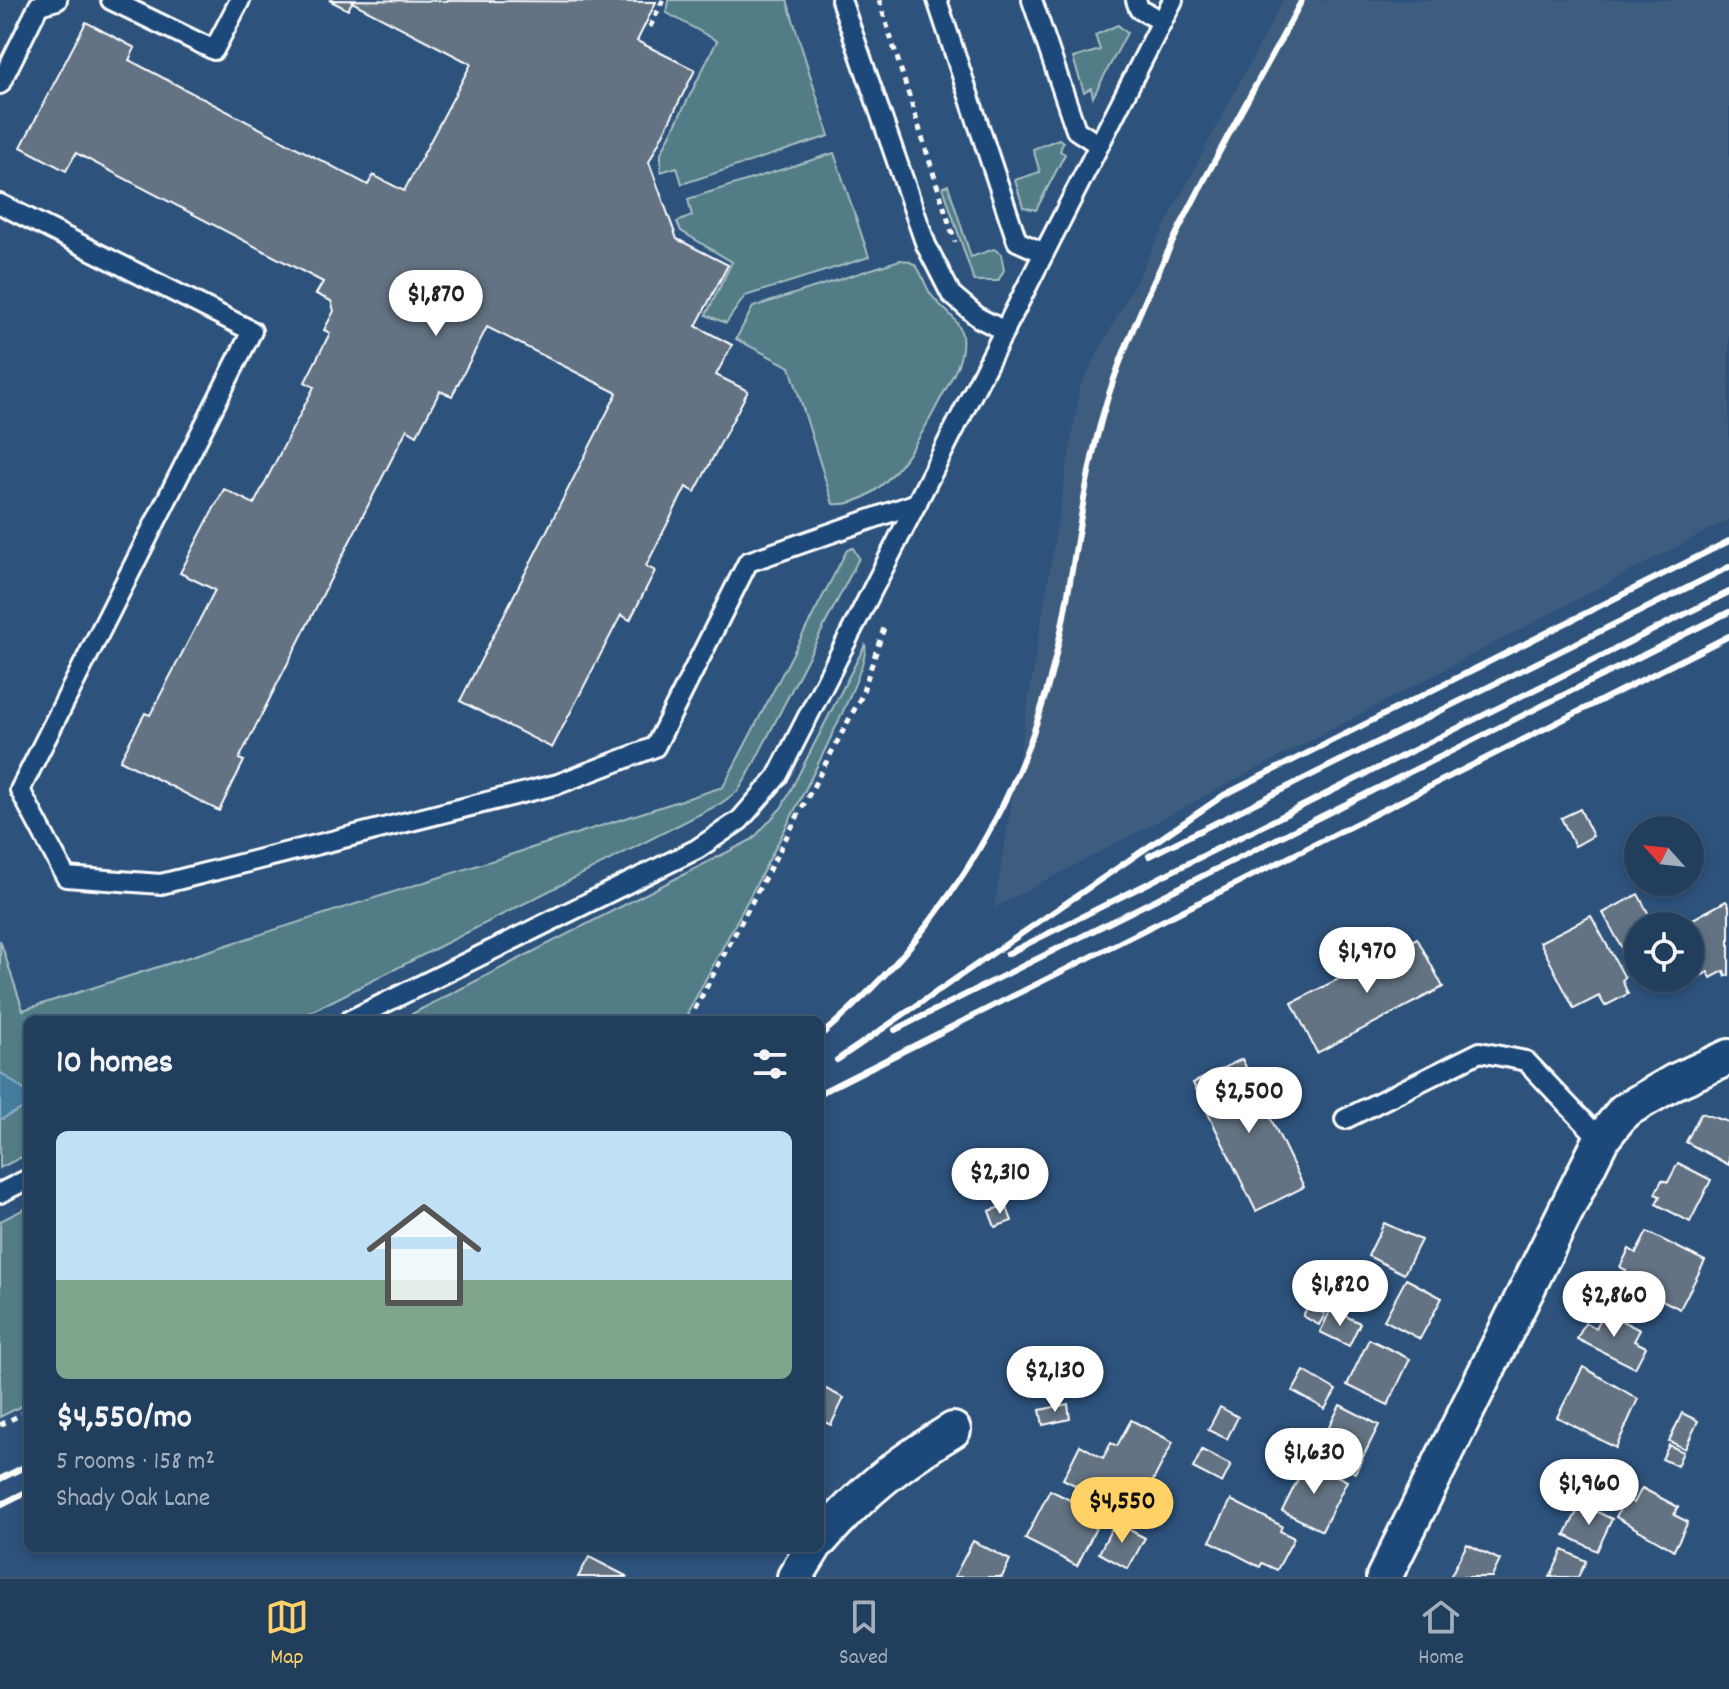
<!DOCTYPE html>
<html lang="en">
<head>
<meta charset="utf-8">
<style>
  :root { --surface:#223e5d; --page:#2e4966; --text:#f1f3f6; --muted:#a2aebc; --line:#3f5772; --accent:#ffd166 }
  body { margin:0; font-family:Dekko,sans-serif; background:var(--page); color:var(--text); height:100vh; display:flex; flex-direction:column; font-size:30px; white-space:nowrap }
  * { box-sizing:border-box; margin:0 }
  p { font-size:26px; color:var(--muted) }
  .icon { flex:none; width:44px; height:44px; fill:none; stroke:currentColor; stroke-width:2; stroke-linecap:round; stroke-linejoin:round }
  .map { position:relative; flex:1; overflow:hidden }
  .drawer { position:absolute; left:24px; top:1016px; width:800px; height:536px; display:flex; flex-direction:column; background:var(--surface); border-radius:12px; box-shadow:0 4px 12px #0003,0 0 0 2px var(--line) }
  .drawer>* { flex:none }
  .needle { width:52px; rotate:297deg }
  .controls { position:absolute; left:1624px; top:816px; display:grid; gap:16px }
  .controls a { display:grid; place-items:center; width:80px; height:80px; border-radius:50%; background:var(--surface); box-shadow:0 4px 12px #0003,0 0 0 2px var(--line); font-size:40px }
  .price { position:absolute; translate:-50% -68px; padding:0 18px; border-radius:28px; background:#fff; color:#222; font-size:26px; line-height:52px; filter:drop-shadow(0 2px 4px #0008) }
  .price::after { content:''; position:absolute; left:50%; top:48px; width:24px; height:18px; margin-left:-12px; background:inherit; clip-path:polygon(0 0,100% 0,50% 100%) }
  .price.selected { background:var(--accent); color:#111 }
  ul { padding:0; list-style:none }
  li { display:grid; align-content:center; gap:16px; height:424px; padding:0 32px }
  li+li { border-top:2px solid var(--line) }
  li span { display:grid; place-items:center; height:248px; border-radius:12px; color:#555 }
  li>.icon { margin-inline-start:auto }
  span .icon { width:144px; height:144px; fill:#fffc; stroke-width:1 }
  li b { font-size:34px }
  h2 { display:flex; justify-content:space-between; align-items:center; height:96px; padding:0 32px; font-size:34px }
  .tab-bar { display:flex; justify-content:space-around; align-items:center; height:112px; border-top:2px solid var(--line); background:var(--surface); font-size:22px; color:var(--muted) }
  .tab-bar a { display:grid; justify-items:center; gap:4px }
  .tab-bar .selected { color:var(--accent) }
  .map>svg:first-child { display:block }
  .built { fill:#3e5c7e }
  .green { fill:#527d86; stroke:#a8bec2; stroke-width:2 }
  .water { fill:#457d9f; stroke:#8fb1c5; stroke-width:2 }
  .building { fill:#647383; stroke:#fff; stroke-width:2 }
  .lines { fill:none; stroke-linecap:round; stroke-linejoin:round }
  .service-casing { stroke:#fff; stroke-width:24 }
  .minor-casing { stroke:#fff; stroke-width:40 }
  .path { stroke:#fff; stroke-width:5; stroke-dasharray:6 6; stroke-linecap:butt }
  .service { stroke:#1f4a7a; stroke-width:18 }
  .minor { stroke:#1f4a7a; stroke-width:34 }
  .rail { stroke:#fff; stroke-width:6 }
</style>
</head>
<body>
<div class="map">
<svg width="1729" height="1577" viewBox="0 0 1729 1577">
  <rect width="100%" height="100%" fill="#2d527c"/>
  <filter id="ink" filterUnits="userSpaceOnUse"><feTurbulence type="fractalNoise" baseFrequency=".0125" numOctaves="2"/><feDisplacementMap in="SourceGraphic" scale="16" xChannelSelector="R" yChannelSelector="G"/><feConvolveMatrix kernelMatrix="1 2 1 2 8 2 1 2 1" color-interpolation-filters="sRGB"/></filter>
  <g filter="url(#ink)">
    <polygon class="built" points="1283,0 1729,0 1729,519 994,908 1080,387"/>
    <g class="green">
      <polygon points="669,0 787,0 829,136 682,184 677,167 661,172 661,153 717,41 667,13"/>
      <polygon points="1118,25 1127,33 1093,97 1091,88 1084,92 1073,58 1100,50 1095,35"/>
      <polygon points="1059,139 1063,142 1060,151 1065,154 1036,210 1023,207 1015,180 1040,172 1033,149"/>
      <polygon points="834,153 869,257 745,296 726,323 706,315 732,262 681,231 677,222 692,216 688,199"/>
      <polygon points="948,185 971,257 994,249 1001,254 1004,270 998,281 974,281 943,187"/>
      <path d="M900 260C922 261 920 277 930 293 939 308 959 316 962 336 965 359 951 379 941 398 922 435 884 509 833 504L790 367 736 339 753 307Z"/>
      <polygon points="853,548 859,558 748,775 738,791 720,804 295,1020 28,1020 28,1154 0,1168 0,940 23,1010 723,787 847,550"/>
      <path d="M865 645C876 670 708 973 684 1020H400L753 839 782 807Z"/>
      <polygon points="28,1207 28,1403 0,1417 0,1221"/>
    </g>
    <polygon class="water" points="0,1072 28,1093 28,1106 0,1120"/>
    <g class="building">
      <polygon points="329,0 656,2 637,41 695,70 649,162 677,239 728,265 696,326 732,345 716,375 748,391 695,492 686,487 646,566 655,571 630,620 621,615 552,748 460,701 617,393 487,327 452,396 440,391 417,435 407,429 239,759 244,761 219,811 120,760 145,713 150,715 215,590 180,573 224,489 254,504 314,387 305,382 330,333 324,330 334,311 331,301 316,294 323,282 76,153 66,171 21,147 86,22 135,48 129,60 368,185 373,175 404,191 471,64 352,2 348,10"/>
      <polygon points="1580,809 1593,836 1575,846 1561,818"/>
      <polygon points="1638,894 1655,926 1638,926 1638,942 1623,950 1603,913"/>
      <polygon points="1726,901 1729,906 1729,975 1726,976 1724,971 1711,978 1708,972 1673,991 1666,978 1690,978 1690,938 1701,933 1693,919"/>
      <polygon points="1591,916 1625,978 1622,980 1628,994 1605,1006 1599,996 1574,1009 1540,942"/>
      <polygon points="1417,938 1443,987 1317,1053 1292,1003"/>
      <polygon points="1242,1059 1304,1187 1256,1211 1193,1083"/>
      <polygon points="1701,1113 1729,1122 1729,1165 1686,1142"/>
      <polygon points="1678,1163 1711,1180 1690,1222 1656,1204 1660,1196 1655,1194 1662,1180 1668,1182"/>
      <polygon points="1006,1205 1012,1221 995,1227 989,1211"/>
      <polygon points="1384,1223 1421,1240 1404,1274 1368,1256"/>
      <polygon points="1647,1232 1705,1261 1680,1309 1656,1297 1652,1304 1618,1287 1626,1270 1620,1267 1629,1249 1636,1253"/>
      <polygon points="1406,1279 1442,1298 1420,1339 1384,1320"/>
      <polygon points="1308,1305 1325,1314 1319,1325 1303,1316"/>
      <polygon points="1331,1309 1360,1323 1349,1346 1320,1332"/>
      <polygon points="1604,1312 1640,1330 1634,1341 1646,1347 1635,1368 1577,1339 1585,1323 1596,1328"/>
      <polygon points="1369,1339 1410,1359 1388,1405 1347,1385"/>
      <polygon points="1583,1367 1638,1399 1616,1448 1557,1417"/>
      <polygon points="1304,1371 1336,1390 1325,1409 1293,1391"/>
      <polygon points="820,1386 844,1398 831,1425 820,1420"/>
      <polygon points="1068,1404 1070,1419 1043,1425 1040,1410"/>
      <polygon points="1340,1405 1379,1425 1355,1473 1316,1453"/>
      <polygon points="1220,1407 1238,1417 1227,1439 1208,1430"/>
      <polygon points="1682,1413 1698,1421 1685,1449 1669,1441"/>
      <polygon points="1131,1420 1173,1442 1139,1508 1110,1493 1106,1501 1063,1479 1080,1445 1103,1458 1111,1443 1117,1446"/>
      <polygon points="1669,1445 1683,1452 1677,1466 1662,1459"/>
      <polygon points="1202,1450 1231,1465 1222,1483 1193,1468"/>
      <polygon points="1307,1461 1347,1481 1322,1531 1282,1511"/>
      <polygon points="1642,1488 1678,1507 1674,1515 1688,1522 1674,1550 1616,1517 1625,1498 1634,1503"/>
      <polygon points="1050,1490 1102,1516 1077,1566 1025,1539"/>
      <polygon points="1231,1500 1282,1526 1280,1531 1294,1538 1277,1570 1262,1563 1260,1567 1210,1541"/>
      <polygon points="1581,1504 1612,1519 1597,1551 1565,1535"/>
      <polygon points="1115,1522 1145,1538 1128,1569 1099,1553"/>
      <polygon points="973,1541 1010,1560 1002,1577 954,1577"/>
      <polygon points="1467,1544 1500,1560 1492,1577 1450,1577"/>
      <polygon points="1563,1550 1586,1561 1578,1577 1550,1577"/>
      <polygon points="589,1557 628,1577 578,1577"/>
    </g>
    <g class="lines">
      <defs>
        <g id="service">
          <polyline points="111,0 214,50 240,0"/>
          <polyline points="841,0 926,245 951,294 979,318 1005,331"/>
          <polyline points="937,0 1017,241 1044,253"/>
          <polyline points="1032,0 1076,130 1099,145"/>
          <polyline points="1136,0 1139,9 1162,21"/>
          <polyline points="0,84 39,5 57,0"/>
          <polyline points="0,204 252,331 20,790 66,877 161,884 558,784 655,747 748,562 917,503"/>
          <polyline points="350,1020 697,849 740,820 777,777 1173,0"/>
          <polyline points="1345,1119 1480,1052 1526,1061 1601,1140"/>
          <polyline points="0,1193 28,1179"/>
        </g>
        <g id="minor">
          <path d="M820 1540C863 1491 897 1464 953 1430"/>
          <polyline points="795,1577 813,1548"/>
          <polyline points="1384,1577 1601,1140 1624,1111 1674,1082 1729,1057"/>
        </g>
      </defs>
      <use href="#service" class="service-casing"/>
      <use href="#minor" class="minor-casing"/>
      <g class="path">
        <polyline points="879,0 955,242"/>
        <polyline points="650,27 663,0"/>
        <polyline points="689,1020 861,697 884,628"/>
        <polyline points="0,1425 28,1411"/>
      </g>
      <use href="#service" class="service"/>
      <use href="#minor" class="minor"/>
      <g class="rail">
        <polyline points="1149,856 1729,567"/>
        <polyline points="1007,954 1729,592"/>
        <polyline points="895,1030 1729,612"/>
        <path d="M820 1036C928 945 1007 828 1046 693 1076 590 1078 480 1114 379 1159 250 1238 121 1302 0"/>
        <polyline points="837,1060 1224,795 1729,541"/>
        <polyline points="820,1093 1729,636"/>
        <polyline points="0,1479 28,1465"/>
        <polyline points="0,1505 28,1491"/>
      </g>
    </g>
  </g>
</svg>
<div class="controls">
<a><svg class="needle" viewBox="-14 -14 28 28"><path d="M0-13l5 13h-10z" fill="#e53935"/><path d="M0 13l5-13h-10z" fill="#a2aebc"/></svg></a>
<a><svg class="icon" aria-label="locate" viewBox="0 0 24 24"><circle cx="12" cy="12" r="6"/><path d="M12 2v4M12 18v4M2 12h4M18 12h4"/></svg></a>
</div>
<b class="price" style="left:436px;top:338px">$1,870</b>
<b class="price" style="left:1367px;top:995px">$1,970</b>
<b class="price" style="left:1249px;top:1135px">$2,500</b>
<b class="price" style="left:1000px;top:1216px">$2,310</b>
<b class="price" style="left:1340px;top:1328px">$1,820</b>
<b class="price" style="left:1614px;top:1339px">$2,860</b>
<b class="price" style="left:1055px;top:1414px">$2,130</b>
<b class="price" style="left:1314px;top:1496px">$1,630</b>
<b class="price" style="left:1589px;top:1527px">$1,960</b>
<b class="price selected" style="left:1122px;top:1545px">$4,550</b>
<section class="drawer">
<h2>10 homes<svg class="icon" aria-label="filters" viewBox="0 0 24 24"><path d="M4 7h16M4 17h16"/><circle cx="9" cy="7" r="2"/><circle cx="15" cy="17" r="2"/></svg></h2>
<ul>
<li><span style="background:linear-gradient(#bfe0f5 60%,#7fa58c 0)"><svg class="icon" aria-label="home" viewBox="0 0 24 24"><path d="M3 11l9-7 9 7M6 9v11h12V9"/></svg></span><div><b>$4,550/mo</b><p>5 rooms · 158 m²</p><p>Shady Oak Lane</p></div></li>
</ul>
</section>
</div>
<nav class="tab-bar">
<a class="selected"><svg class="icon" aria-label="map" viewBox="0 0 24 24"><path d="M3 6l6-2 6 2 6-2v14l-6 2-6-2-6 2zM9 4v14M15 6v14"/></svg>Map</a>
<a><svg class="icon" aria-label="saved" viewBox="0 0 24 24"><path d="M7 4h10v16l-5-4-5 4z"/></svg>Saved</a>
<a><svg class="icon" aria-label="home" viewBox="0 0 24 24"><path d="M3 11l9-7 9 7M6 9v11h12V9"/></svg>Home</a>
</nav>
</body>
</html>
